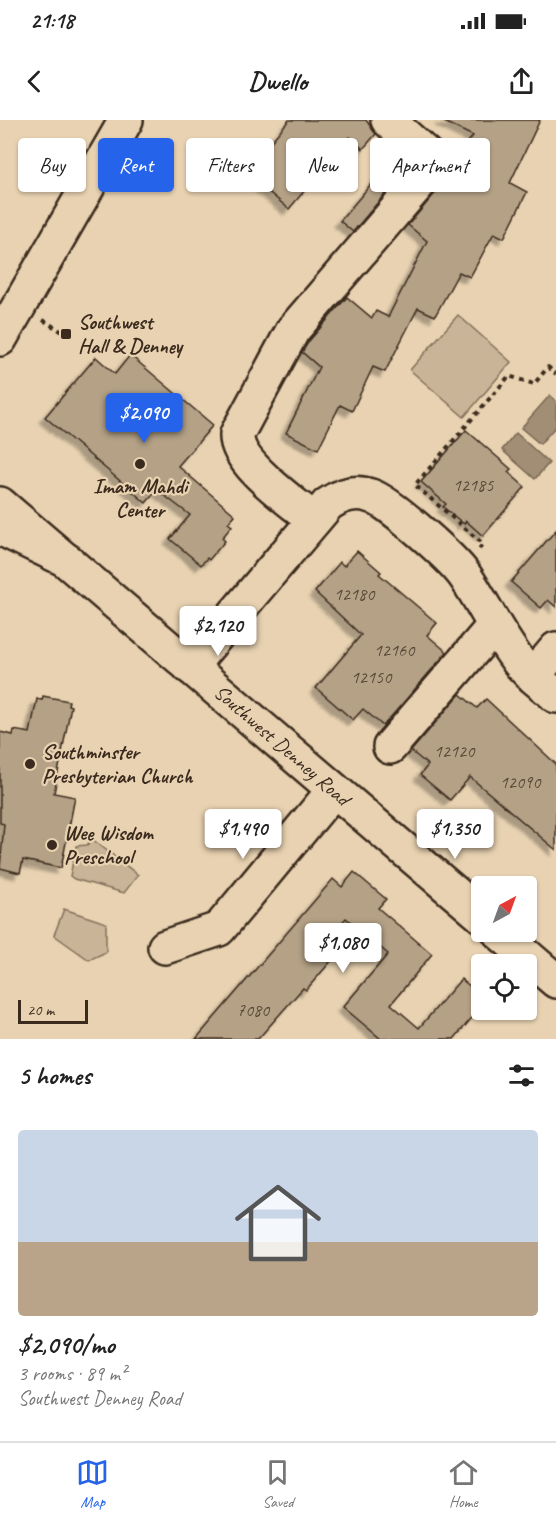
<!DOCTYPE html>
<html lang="en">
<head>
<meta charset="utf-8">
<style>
  :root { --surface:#fff; --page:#f2f2f2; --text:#222; --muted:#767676; --line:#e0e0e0; --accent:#2563eb }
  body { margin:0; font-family:Caveat,sans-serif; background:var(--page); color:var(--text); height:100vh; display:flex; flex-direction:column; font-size:22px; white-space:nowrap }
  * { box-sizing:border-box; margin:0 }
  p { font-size:20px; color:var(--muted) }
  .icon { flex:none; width:33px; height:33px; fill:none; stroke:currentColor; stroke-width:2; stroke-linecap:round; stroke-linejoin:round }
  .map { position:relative; height:919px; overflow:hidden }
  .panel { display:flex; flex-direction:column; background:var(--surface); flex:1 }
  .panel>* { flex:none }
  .banner { position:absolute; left:18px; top:18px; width:520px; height:54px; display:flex; gap:12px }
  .needle { width:39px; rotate:41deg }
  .fabs { position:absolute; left:471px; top:756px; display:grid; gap:12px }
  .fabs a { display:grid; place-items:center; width:66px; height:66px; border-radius:6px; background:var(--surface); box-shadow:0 2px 4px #0004; font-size:30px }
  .scale { position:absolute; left:18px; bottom:15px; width:70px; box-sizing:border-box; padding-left:6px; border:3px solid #3b2a1e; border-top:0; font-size:16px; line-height:21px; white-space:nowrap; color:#3b2a1e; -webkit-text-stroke:4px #e8d2b1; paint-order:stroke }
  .price { position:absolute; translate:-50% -51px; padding:0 14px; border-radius:6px; background:#fff; color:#222; font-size:20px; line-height:39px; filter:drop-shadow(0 2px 3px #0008) }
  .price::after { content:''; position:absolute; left:50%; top:36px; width:18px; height:14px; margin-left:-9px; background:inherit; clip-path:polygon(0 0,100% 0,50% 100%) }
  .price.current { background:var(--accent); color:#fff }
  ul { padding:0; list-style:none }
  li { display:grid; align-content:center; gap:12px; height:318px; padding:0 18px }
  li span { display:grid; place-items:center; height:186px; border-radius:6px; color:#555 }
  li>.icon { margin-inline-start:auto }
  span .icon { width:108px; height:108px; fill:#fffc; stroke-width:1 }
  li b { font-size:26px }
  h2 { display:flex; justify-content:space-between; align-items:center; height:72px; padding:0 18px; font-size:26px }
  .tag { padding:0 21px; border-radius:6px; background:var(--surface); box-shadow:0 2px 4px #0004; font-size:21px; line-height:54px }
  .tag.current { background:var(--accent); color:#fff }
  .status { display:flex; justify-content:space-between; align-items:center; height:42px; padding:0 30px; background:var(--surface); direction:ltr }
  .status svg { height:16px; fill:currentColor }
  header { display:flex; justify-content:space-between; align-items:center; height:78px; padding:0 18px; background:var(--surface); font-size:27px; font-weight:800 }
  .dock { display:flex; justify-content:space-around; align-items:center; height:84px; border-top:2px solid var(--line); background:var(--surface); font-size:16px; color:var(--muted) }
  .dock a { display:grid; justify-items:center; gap:3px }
  .dock .current { color:var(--accent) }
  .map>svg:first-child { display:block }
  .green { fill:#c9b497; stroke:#826f5a; stroke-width:1.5 }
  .water { fill:#a18e75; stroke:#786652; stroke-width:1.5 }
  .building { fill:#b4a186; stroke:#3b2a1e; stroke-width:1.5; filter:url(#shadow) }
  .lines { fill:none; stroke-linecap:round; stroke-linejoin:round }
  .minor-casing { stroke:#3b2a1e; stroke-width:38 }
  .major-casing { stroke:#3b2a1e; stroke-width:38 }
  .path { stroke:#3b2a1e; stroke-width:4; stroke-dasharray:4.5 4.5; stroke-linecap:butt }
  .minor { stroke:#e8d2b1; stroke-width:33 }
  .major { stroke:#e8d2b1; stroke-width:33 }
  .poi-dot { fill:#3b2a1e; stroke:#e8d2b1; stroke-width:2 }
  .labels { text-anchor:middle; stroke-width:4.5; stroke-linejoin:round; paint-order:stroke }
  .number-label { font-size:18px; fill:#594838 }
  .poi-label { font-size:21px; font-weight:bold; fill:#3b2a1e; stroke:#e8d2b1; text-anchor:start }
  .street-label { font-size:21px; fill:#3b2a1e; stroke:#e8d2b1 }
</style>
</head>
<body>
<div class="status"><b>21:18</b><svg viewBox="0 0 49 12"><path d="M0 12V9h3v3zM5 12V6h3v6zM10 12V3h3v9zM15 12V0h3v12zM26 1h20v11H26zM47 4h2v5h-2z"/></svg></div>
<header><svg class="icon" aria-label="back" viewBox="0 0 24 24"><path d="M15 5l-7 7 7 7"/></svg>Dwello<svg class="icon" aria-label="share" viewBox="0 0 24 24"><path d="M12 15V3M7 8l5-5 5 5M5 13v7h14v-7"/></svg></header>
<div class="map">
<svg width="556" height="919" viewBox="0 0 556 919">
  <defs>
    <filter id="shadow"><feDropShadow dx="-5.5" dy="5.5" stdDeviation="1.5" flood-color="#0004"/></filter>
  </defs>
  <rect width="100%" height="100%" fill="#e8d2b1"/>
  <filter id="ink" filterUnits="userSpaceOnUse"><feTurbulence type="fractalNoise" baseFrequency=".0167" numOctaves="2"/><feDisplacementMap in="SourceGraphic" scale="12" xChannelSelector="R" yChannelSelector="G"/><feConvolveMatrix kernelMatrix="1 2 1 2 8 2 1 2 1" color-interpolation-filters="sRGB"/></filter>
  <g filter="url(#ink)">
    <g class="green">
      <polygon points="458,195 511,242 464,297 410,250"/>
      <polygon points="92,719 138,755 124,773 74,759 70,756 76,726 87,725"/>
      <polygon points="64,789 106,803 106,832 89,840 54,815"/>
    </g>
    <g class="water">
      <polygon points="550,275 556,281 556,306 540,324 521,308"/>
      <polygon points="516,313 549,343 535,359 502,330"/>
    </g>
    <g class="building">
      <polygon points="289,0 366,0 376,14 363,29 350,17 289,89 258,63 265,53 253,43"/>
      <polygon points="440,0 540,0 510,63 527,72 504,118 494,113 470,157 459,152 435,196 418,188 385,252 373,247 352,291 340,285 318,329 286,313 319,247 302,232 309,221 347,177 372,198 376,191 388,197 427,121 408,105 442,65 451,42 473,16"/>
      <polygon points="382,51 395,62 353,112 340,101"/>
      <polygon points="130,235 213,305 178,346 235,395 228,403 232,406 222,418 225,421 209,440 207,438 201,445 170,419 190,395 157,370 146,383 45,297 96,237 115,254"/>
      <polygon points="466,310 511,349 508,352 525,367 483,416 466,401 464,404 443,387 446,384 421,362"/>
      <polygon points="556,410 556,487 548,480 541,488 511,462"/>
      <polygon points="357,431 381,452 379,454 437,503 427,515 447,532 383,606 363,589 353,600 316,568 361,515 315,472 340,442 344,446"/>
      <polygon points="460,574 477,588 486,579 556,644 556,730 470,657 450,680 420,655 428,645 411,631"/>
      <polygon points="43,576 69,581 68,585 71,586 54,673 75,677 61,748 23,740 20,753 0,748 4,704 0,703 0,612 13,615 14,610 30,613 37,579 42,580"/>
      <polygon points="354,752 386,779 378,788 432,834 391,884 419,908 461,859 482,876 482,886 454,919 381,919 343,887 388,834 346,798 319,828 332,840 306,870 303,868 258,919 196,919 333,759 342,767"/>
    </g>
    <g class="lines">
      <defs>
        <g id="minor">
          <polyline points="0,384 482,796"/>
          <path d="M314 400C293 382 234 343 237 314L293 210 428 53 432 44 428 36 388 0"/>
          <path d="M190 547 328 384C341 375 355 370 371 376 390 382 453 439 465 456 484 484 498 515 519 542 529 555 544 565 556 576"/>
          <polyline points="533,556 556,529"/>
          <polyline points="390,627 494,506"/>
          <polyline points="499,812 556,861"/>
          <polyline points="165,827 219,809 334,670"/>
        </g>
        <g id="major">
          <polyline points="0,219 126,0"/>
          <polyline points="0,408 68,441"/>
        </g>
      </defs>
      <use href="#minor" class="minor-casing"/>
      <use href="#major" class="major-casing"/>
      <g class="path">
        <polyline points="43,200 66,214"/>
        <polyline points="479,429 483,424 415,365 509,256 534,264 548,247 556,254"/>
      </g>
      <use href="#minor" class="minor"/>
      <use href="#major" class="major"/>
    </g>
  </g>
  <g class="poi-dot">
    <rect x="60" y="208" width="12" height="12" rx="3"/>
    <circle cx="140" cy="344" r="6"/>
    <circle cx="30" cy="644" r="6"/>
    <circle cx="52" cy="725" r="6"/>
  </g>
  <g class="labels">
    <g class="number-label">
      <text x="473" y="371">12185</text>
      <text x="354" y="480">12180</text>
      <text x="394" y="536">12160</text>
      <text x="371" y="563">12150</text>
      <text x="454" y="637">12120</text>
      <text x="520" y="668">12090</text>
      <text x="253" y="896">7080</text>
    </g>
    <g class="poi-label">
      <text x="78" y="209">Southwest<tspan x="78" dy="24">Hall &amp; Denney</tspan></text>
      <text x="140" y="373" text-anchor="middle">Imam Mahdi<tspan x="140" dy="24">Center</tspan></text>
      <text x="42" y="639">Southminster<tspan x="42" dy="24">Presbyterian Church</tspan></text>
      <text x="64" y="720">Wee Wisdom<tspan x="64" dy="24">Preschool</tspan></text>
    </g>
    <g class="street-label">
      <text transform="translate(282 625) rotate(41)" y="7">Southwest Denney Road</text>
    </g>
  </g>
</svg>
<div class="fabs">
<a><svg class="needle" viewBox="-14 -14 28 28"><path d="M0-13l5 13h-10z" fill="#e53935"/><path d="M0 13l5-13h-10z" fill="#767676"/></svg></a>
<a><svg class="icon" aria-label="locate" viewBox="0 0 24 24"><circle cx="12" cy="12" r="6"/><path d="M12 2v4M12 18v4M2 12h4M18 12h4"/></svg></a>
</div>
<div class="scale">20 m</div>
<b class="price current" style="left:144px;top:324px">$2,090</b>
<b class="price" style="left:218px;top:537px">$2,120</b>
<b class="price" style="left:243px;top:740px">$1,490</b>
<b class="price" style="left:455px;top:740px">$1,350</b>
<b class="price" style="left:343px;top:854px">$1,080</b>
<div class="banner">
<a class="tag">Buy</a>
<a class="tag current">Rent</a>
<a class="tag">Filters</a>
<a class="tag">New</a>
<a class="tag">Apartment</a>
</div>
</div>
<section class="panel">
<h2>5 homes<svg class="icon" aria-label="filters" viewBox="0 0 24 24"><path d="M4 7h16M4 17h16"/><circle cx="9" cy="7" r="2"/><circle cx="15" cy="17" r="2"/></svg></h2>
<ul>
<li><span style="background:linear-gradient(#c9d6e8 60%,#b9a48a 0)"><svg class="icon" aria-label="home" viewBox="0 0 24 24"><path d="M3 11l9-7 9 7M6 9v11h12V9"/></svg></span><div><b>$2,090/mo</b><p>3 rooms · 89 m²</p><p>Southwest Denney Road</p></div></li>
</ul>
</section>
<nav class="dock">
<a class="current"><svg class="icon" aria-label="map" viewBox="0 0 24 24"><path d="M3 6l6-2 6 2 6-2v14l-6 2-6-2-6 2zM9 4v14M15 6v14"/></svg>Map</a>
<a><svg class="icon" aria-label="saved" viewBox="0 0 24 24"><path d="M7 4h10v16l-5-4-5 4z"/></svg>Saved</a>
<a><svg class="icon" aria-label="home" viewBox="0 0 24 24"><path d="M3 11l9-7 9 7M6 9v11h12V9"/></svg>Home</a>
</nav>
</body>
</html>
